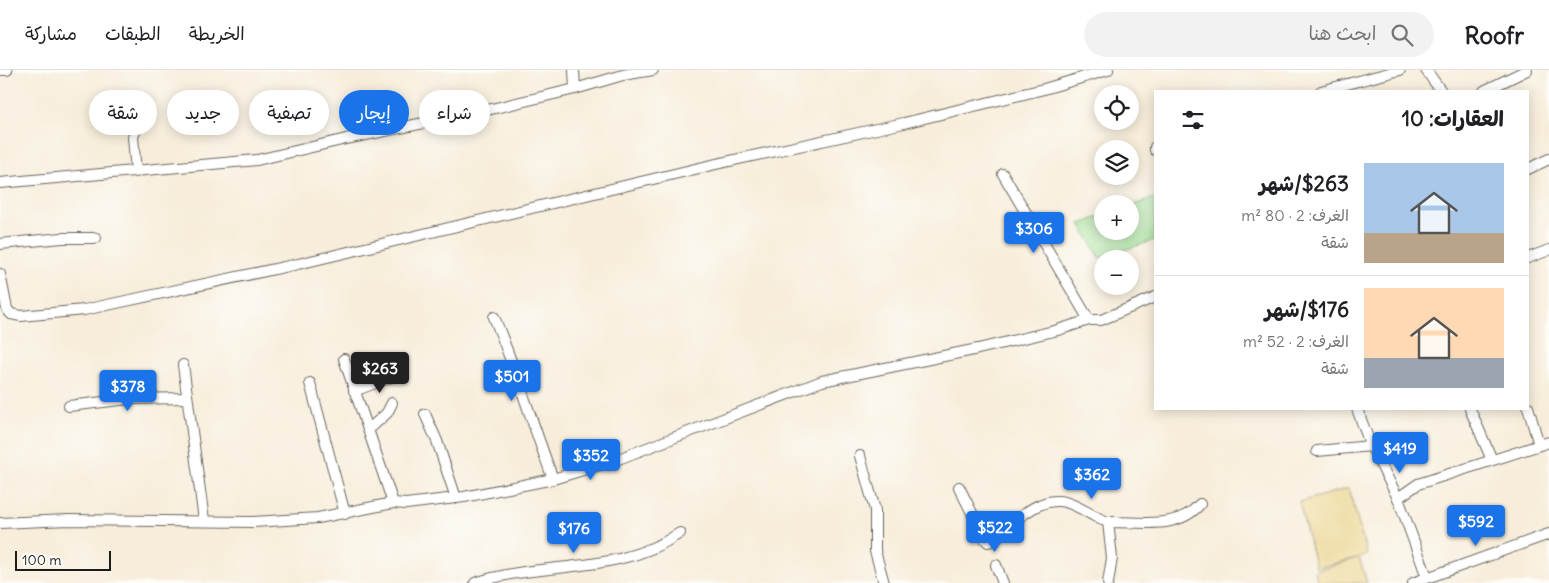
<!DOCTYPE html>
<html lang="ar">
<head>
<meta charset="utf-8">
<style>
  :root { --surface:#fff; --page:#f2f2f2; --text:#202124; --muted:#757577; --line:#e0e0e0; --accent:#1a73e8 }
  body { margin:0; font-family:Delius,"Playpen Sans Arabic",sans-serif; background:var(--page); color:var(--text); direction:rtl; height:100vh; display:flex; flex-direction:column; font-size:19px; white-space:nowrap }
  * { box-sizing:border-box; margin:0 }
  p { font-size:16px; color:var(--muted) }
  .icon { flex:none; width:28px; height:28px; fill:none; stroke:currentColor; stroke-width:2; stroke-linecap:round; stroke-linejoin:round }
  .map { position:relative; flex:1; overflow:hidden; direction:ltr }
  .drawer { position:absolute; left:1154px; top:20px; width:375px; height:320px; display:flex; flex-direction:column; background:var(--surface); border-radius:0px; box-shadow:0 2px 12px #0003; direction:rtl }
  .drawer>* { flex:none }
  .banner { position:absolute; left:15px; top:20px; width:475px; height:45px; direction:rtl; display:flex; gap:10px }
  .fabs { position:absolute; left:1094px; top:15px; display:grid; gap:10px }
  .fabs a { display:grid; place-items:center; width:45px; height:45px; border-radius:50%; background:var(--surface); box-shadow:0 2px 12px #0003; font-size:25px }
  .scale { position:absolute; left:15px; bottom:12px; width:96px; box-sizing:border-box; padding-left:5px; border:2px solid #1c1c1c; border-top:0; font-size:14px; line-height:18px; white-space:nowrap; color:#1c1c1c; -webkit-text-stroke:4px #fdfcf7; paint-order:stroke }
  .price { position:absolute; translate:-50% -42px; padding:0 11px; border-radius:5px; background:var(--accent); color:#fff; font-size:16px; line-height:32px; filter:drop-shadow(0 1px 2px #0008) }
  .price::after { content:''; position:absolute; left:50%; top:30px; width:15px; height:11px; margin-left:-8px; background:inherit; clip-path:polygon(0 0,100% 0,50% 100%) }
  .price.current { background:#222; color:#fff }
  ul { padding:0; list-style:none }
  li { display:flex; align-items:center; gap:15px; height:125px; padding:0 25px }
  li+li { border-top:1px solid var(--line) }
  li span { display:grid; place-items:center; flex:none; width:140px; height:100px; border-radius:0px; color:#555 }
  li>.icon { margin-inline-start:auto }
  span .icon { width:60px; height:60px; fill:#fffc; stroke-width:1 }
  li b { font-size:21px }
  h2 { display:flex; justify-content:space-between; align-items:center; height:60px; padding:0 25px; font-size:21px }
  .pill { padding:0 18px; border-radius:22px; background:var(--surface); box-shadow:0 2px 12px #0003; font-size:18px; line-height:45px }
  .pill.current { background:var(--accent); color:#fff }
  header { display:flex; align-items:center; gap:30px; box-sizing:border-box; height:70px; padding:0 25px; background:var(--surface); border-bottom:1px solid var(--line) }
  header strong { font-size:24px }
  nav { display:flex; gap:28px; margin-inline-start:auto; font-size:18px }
  .search { width:350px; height:45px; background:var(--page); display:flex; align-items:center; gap:12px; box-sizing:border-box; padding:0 18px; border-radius:28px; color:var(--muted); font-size:19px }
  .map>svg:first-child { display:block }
  .green { fill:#9ede94; stroke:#5d7d58 }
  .sand { fill:#eeda9e; stroke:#857b5d }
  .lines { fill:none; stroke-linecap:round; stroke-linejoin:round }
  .minor-casing { stroke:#69655e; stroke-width:12 }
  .minor { stroke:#fff; stroke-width:10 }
</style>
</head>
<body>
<header>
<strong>Roofr</strong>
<div class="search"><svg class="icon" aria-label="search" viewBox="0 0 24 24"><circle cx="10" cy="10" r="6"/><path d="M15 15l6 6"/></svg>ابحث هنا</div>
<nav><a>الخريطة</a><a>الطبقات</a><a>مشاركة</a></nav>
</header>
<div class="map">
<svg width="1549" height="513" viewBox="0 0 1549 513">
  <rect width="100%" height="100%" fill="#fdfcf7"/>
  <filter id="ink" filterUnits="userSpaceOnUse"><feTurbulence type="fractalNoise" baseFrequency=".02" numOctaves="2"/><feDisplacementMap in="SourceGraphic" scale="10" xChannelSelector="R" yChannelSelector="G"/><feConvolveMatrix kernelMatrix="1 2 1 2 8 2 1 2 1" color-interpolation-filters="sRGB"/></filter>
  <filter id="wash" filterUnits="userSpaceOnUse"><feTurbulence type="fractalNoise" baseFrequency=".0096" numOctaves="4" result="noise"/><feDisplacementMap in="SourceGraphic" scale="20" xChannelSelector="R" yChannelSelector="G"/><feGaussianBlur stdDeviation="1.12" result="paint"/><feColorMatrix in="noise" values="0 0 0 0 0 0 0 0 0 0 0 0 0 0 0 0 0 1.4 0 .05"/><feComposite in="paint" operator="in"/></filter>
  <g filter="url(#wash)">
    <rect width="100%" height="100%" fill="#f7edda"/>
    <polygon class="green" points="1155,128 1155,170 1100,188 1080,154 1102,146 1102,161 1130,161 1130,136"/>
    <polygon class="sand" points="1349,418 1367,485 1359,487 1367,513 1318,513 1315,501 1357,488 1316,498 1299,432"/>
  </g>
  <g filter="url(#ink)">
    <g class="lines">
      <defs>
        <g id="minor">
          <polyline points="0,0 7,0"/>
          <polyline points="574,0 575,19"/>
          <polyline points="1426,0 1441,21"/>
          <polyline points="1321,21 1400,0"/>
          <polyline points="1484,21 1527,0"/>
          <polyline points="1155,77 1155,80"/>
          <polyline points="1528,99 1549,89"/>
          <polyline points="136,102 133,67 138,54 144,52"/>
          <polyline points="1003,104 1089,250"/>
          <polyline points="0,113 257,90 346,69 487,40 575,19 623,5 653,0"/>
          <polyline points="0,174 62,168 96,168"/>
          <polyline points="1528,188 1549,180"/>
          <polyline points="0,204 7,239 11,244 21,246 84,240 298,194 716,94 904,53 1044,19 1108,0"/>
          <path d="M494 247C516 300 533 355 553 409"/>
          <polyline points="344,289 393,433"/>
          <polyline points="183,295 204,450"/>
          <polyline points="310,313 345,444"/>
          <polyline points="354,321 397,305"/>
          <polyline points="69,336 129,329 187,328"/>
          <polyline points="1528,337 1539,375"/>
          <polyline points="1357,339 1371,376"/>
          <polyline points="1470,339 1492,390"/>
          <polyline points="425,344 437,371 456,428"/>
          <polyline points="368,360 387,343 392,333"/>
          <polyline points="1317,381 1371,376 1398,428 1427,507"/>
          <polyline points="860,386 875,440 875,481 884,513"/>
          <path d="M959 417 985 469 988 472 992 471C1012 455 1037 425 1065 432 1080 436 1093 447 1108 452"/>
          <polyline points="1398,428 1418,414 1549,372"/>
          <polyline points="0,453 68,450 253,452 318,448 393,433 406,434 464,427 553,409 613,391 822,311 978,279 1058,260 1089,250 1101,250 1155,227"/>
          <polyline points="996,495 1003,513"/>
          <path d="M475 513C544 490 617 506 680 463"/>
          <path d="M1108 513 1112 488 1108 452C1139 451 1177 461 1200 434"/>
          <polyline points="1413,513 1549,464"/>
        </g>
      </defs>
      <use href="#minor" class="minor-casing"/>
      <use href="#minor" class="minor"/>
    </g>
  </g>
</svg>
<div class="fabs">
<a><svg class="icon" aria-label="locate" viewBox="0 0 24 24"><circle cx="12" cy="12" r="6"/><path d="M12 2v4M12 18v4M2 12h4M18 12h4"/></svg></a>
<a><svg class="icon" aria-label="layers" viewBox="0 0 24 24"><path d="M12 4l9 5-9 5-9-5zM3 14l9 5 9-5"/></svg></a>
<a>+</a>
<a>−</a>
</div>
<div class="scale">100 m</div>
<b class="price" style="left:1034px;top:184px">$306</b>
<b class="price current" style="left:380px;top:324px">$263</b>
<b class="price" style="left:512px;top:332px">$501</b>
<b class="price" style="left:128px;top:342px">$378</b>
<b class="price" style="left:1400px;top:404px">$419</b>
<b class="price" style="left:591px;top:411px">$352</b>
<b class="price" style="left:1092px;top:430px">$362</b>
<b class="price" style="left:1476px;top:477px">$592</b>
<b class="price" style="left:995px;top:483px">$522</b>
<b class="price" style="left:574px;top:484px">$176</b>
<div class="banner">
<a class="pill">شراء</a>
<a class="pill current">إيجار</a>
<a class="pill">تصفية</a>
<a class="pill">جديد</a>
<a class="pill">شقة</a>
</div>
<section class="drawer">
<h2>العقارات: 10<svg class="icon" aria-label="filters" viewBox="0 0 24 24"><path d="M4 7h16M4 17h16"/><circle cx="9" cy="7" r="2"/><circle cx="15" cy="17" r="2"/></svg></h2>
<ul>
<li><span style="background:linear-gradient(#a9c7e8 70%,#b9a48a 0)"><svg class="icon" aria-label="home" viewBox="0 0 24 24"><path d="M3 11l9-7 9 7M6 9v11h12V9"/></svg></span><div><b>$263/شهر</b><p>الغرف: 2 · 80 m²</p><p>شقة</p></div></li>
<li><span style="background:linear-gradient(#ffd9b3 70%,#9aa5b1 0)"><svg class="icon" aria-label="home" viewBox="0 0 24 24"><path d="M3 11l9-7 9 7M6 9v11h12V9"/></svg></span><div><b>$176/شهر</b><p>الغرف: 2 · 52 m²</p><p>شقة</p></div></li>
</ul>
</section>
</div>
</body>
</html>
